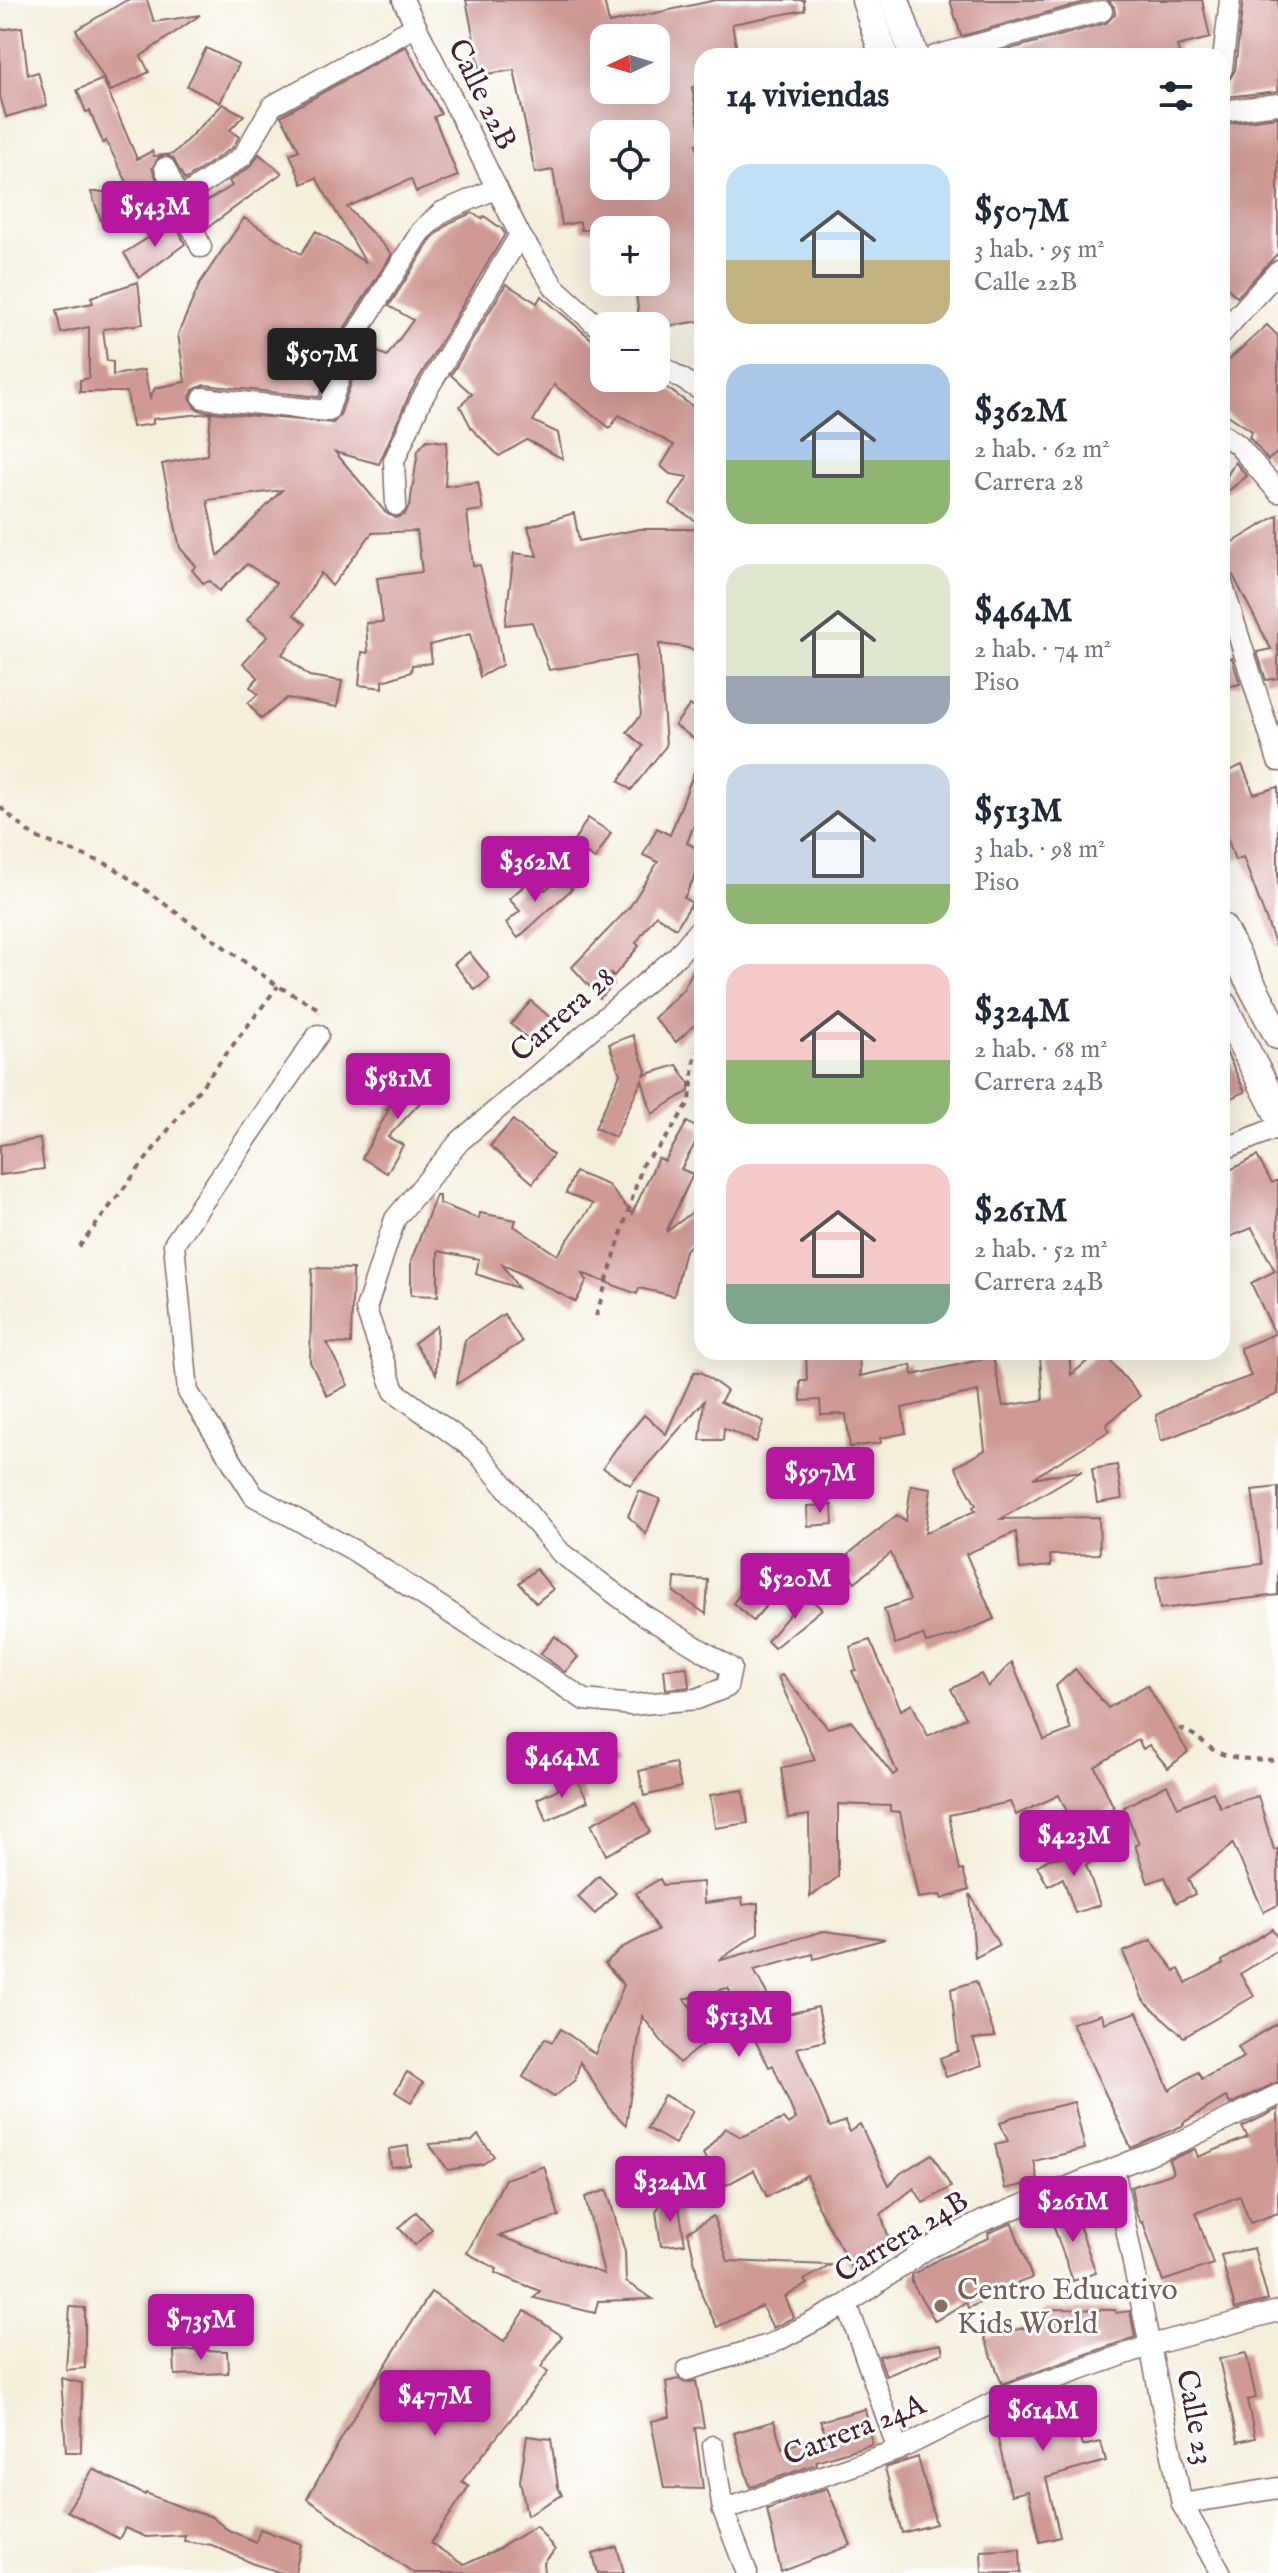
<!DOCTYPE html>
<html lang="es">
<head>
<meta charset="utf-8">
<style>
  :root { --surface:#fff; --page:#f6f6f7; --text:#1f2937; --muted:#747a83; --accent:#b5179e }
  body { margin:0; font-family:"IM FELL English",serif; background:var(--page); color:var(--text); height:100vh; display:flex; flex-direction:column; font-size:30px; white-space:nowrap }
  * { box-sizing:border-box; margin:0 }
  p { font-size:26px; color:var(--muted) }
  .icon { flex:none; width:44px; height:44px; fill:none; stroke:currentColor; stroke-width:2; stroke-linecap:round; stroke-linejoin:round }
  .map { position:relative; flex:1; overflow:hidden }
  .details { position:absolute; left:694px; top:48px; width:536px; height:1312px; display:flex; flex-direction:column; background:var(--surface); border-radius:24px; box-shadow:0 8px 32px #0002 }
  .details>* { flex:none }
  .needle { width:52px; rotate:266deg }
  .controls { position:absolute; left:590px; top:24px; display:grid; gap:16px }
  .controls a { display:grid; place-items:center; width:80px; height:80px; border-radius:16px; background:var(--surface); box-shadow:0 8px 32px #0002; font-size:40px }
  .price { position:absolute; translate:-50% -68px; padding:0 18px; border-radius:8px; background:var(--accent); color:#fff; font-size:26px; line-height:52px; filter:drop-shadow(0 2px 4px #0008) }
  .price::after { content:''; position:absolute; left:50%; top:48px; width:24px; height:18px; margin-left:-12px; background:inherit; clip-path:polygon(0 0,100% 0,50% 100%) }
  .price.active { background:#222; color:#fff }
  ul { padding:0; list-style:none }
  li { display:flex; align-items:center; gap:24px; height:200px; padding:0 32px }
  li span { display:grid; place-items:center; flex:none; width:224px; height:160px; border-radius:24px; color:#555 }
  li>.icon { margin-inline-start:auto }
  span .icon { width:96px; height:96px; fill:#fffc; stroke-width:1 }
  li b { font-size:34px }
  h2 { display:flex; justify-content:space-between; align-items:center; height:96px; padding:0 32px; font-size:34px }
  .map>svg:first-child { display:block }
  .building { fill:#cf9a96; fill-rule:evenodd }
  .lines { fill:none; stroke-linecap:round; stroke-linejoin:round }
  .minor-casing { stroke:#866869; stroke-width:23 }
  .secondary-casing { stroke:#866869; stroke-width:31 }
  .path { stroke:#866869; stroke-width:4; stroke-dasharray:6 6; stroke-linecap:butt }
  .minor { stroke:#fff; stroke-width:20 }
  .secondary { stroke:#fff; stroke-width:28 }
  .education-dot { fill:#8d6e63; stroke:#fff; stroke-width:3 }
  .labels { text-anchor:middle; stroke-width:6; stroke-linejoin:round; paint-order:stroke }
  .street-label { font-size:30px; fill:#4a1f2b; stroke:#fff }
  .education-label { font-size:30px; fill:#785e54; stroke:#fff; text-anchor:start }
</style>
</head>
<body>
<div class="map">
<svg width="1278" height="2573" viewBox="0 0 1278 2573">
  <rect width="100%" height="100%" fill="#fff"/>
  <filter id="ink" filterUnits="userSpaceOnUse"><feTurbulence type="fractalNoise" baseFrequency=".0125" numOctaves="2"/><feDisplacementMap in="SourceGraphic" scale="16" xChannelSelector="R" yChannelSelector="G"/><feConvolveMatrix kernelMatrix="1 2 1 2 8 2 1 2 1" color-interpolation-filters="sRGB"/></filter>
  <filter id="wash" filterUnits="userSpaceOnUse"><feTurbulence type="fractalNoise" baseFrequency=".006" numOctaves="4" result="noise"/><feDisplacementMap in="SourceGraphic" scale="32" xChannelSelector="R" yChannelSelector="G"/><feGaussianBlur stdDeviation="1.8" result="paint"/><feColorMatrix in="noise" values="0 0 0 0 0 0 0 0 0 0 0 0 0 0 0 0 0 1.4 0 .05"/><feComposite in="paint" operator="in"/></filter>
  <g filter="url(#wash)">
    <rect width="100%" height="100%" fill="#f4efdd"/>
    <g id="blocks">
      <g class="building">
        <polygon points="127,0 147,0 154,22 200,15 141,56 149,72 111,91 76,30"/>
        <path d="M466 0H604L609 23 716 0H804L805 10 732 24 738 56H702V85L692 87 702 143 696 144 702 167V321L668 326V324L640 326 635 285 656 282V230H581L580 222 562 225 553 170 535 173 514 70 481 75ZM604 38H656V90H604ZM604 134H656V186H604Z"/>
        <polygon points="950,0 1093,0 961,36"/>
        <polygon points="1108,0 1202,0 1210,38 1177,46 1180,56 985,56 1106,23 1115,14 1114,7"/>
        <polygon points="1243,0 1278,0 1278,91 1226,97 1229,80 1235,70"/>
        <polygon points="22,27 28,75 38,72 47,105 6,117 0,96 0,30"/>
        <path d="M406 46 441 114 434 117 458 176 416 192 411 179 347 207 392 254 342 332 319 397 204 385 193 390 190 397 195 408 202 411 333 423 340 415 364 346 387 356 413 320 389 306 432 238 449 223 472 213 482 219 484 216 502 229 505 234 410 393 379 464 335 452 386 513 396 518 404 515 410 505 418 450 427 440 447 442 445 486 478 482 483 510 467 512 473 566 480 565 497 633 502 665 480 677 470 634 430 645 432 663 412 665 411 672 383 681V688L359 685 362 652 368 653 366 623 383 622 377 578 422 572 417 531 372 533 332 586 321 573 294 615 306 624 282 654 309 676 342 681 337 707 287 698 261 719 248 703 258 694 250 687 258 677 243 663 268 636 247 620 276 583 247 564 219 591 210 581 203 583 192 570 196 566 180 548 162 464 207 455 211 413 153 419V424L132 427 127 392H80V380L89 378V327L61 333 56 310 93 303 91 297 138 282 143 324 103 329 107 361 113 362V375L144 370 150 398 155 388 185 382 178 334 200 283 244 218 301 254 316 231 366 263 316 178 302 184 290 154 299 150 281 116ZM282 490 218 556 207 500Z"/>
        <polygon points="206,48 239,64 220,103 187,86"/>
        <polygon points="103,79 137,159 152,151 154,156 173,154 223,104 244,115 230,130 239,137 233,147 185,180 173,158 165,155 159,157 152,168 164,198 142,210 140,207 102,223 91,192 132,192 106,141 103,143 90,111 86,112 77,90"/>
        <polygon points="1278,117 1278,253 1237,297 1222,283 1222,124"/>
        <polygon points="259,154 282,173 207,228 197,207 232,186 229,181 251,166"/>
        <polygon points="175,221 185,244 139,278 124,253"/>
        <polygon points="506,284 537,303 541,296 595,342 604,345 604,378 653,378 702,413 702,525 670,504 688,477 670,474 661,466 674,445 619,415 610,428 554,385 533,421 558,433 563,459 527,440 499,456 472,429 460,406 472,394 451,375"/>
        <polygon points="1267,325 1278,336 1278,452 1268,460 1249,437 1252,431 1222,411 1222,366"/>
        <polygon points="1235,462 1247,476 1222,496 1222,485"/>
        <polygon points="574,513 579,541 640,529 702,529 702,653 684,647 659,644 666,746 631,790 619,781 643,746 627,732 641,715 635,656 549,670 532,622 505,625 514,553 537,556 528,527"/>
        <polygon points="1278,515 1278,678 1266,680 1257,652 1271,649 1222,554 1222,549"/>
        <polygon points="1232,658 1240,684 1222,688 1222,660"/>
        <polygon points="690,705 702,714 702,726 693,738 675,725"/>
        <polygon points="700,756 702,804 687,843 702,851 702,862 684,898 692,903 676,928 656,915 636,943 639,946 614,976 610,972 614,984 600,998 572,967 629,908 658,862 643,855 657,828 670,835"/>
        <polygon points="1242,765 1254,794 1278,787 1278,946 1276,946 1243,857 1235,860 1222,823 1222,774"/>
        <polygon points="588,818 611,833 595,859 572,844"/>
        <polygon points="561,876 572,889 518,938 506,923 520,911 509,899 527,883 533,891 540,885 545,890"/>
        <polygon points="469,952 490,978 475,990 454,964"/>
        <polygon points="702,953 702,1002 695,1015 700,1020 676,1042 654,1018 683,990"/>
        <polygon points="531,1001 553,1020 533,1043 511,1024"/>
        <polygon points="633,1035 646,1071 644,1075 677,1065 689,1083 689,1091 652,1114 642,1080 615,1137 595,1128 620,1074 609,1044"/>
        <polygon points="1222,1043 1245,1092 1222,1102"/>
        <polygon points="427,1067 441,1080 388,1137 403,1145 387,1173 362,1158 388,1111 386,1110"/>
        <polygon points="513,1120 553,1155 533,1183 490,1146"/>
        <polygon points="687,1122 702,1131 681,1169 693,1174 666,1232 702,1205 702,1237 685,1250 674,1296 639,1288 637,1294 582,1273 587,1280 576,1302 502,1264 518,1288 476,1274 479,1259 438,1251 438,1296 411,1295 411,1261 436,1195 439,1195 439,1203 479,1219 480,1213 516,1220 514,1226 557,1255 593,1204 566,1193 575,1172 608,1185 632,1214 658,1158 665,1161"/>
        <polygon points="40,1139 44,1169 0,1175 0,1145"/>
        <polygon points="1257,1156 1272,1183 1278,1180 1278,1394 1161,1441 1156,1415 1186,1400 1251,1376 1240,1348 1275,1334 1251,1283 1275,1271 1252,1228 1222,1240 1222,1174"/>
        <polygon points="312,1268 353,1269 351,1344 327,1343 348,1385 327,1396 310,1362"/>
        <polygon points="504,1314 522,1342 457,1384 465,1340"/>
        <polygon points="437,1326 436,1374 414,1343"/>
        <polygon points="806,1352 859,1352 860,1376 911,1365 913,1375 993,1357 1003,1406 1043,1400 1040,1355 1069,1353 1071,1375 1098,1352 1103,1352 1140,1396 1106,1425 1109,1431 1033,1478 1082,1471 1001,1519 1099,1517 1100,1554 1050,1555 1051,1566 1020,1569 1016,1532 966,1554 994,1619 957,1635 926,1643 923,1635 895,1644 884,1609 910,1600 891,1553 855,1582 842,1565 851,1552 897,1515 906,1521 911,1485 931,1488 925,1533 975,1511 973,1507 976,1505 955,1467 985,1450 978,1391 902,1408 906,1433 880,1438 881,1443 850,1447 846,1414 821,1415 820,1400 801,1401 800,1381 807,1381"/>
        <polygon points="694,1372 701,1372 727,1391 720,1402 764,1421 756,1442 724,1428 723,1440 700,1440 704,1401 630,1485 603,1468 615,1450 644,1415 666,1434"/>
        <polygon points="1117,1465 1122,1499 1097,1503 1092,1469"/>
        <polygon points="1278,1487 1278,1595 1160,1609 1156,1577 1262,1564 1252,1490"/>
        <polygon points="639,1491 660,1499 646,1534 628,1516"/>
        <polygon points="832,1505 833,1524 808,1526 807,1506"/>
        <polygon points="536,1569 553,1589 536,1603 519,1583"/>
        <polygon points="675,1578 708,1580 706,1614 674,1592"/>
        <polygon points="751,1581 772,1599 753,1621 733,1603"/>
        <polygon points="806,1595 822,1609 774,1648 767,1641"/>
        <polygon points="555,1636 578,1657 565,1672 540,1654"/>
        <polygon points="870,1640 901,1710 912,1704 928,1736 966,1718 951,1689 981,1674 988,1687 1012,1662 1044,1740 1071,1730 1056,1686 1075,1669 1108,1708 1147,1685 1188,1752 1168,1768 1149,1745 1143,1749 1138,1740 1095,1767 1114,1808 1074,1826 1059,1795 1016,1815 1010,1802 949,1815 960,1871 963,1870 969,1890 942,1899 940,1895 918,1898 900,1812 890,1811 890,1806 838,1804 838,1877 810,1897 809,1815 788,1818 781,1768 815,1760 778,1677 782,1675 828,1728 851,1721 893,1775 897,1772 852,1671 856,1670 850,1647"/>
        <polygon points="687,1667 689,1687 666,1689 664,1669"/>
        <polygon points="600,1734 617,1762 589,1779 572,1751"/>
        <polygon points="675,1763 681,1787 644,1796 639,1771"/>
        <polygon points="577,1780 588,1801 547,1821 537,1799"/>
        <polygon points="1167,1785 1178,1807 1213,1792 1220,1807 1258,1796 1274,1850 1278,1849 1278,1905 1264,1912 1233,1844 1188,1879 1195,1894 1176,1903 1165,1877 1148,1883 1135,1845 1139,1844 1124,1807"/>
        <polygon points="743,1790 748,1823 715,1828 710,1795"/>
        <polygon points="635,1802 650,1832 606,1855 591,1824"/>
        <polygon points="1107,1850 1108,1852 1086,1865 1100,1905 1075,1913 1063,1878 1048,1886 1037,1866 1049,1859"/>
        <polygon points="599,1876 616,1893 595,1914 578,1897"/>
        <polygon points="660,1879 663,1885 703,1882 704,1903 742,1898 743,1905 758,1903 758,1933 718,1961 824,1931 885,1939 814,1959 813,1954 754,1970 779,2016 818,2007 825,2041 797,2048 830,2127 845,2121 849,2132 860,2124 889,2185 901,2173 932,2154 951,2187 923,2203 914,2188 881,2214 890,2242 867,2252 872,2262 854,2272 817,2205 807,2175 767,2197 754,2170 721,2188 703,2154 725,2128 741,2137 783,2119 788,2125 796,2119 773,2065 769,2067 728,1988 684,1999 714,2035 679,2063 642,2016 626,2125 611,2110 580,2062 575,2080 554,2097 523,2077 545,2038 552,2042 561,2029 595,2054 624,1985 605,1963 623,1947 658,1930 636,1893"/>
        <polygon points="970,1894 999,1945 975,1958"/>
        <polygon points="1272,1929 1278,1939 1278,1950 1240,1974 1254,1996 1184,2037 1143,2000 1123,1952 1151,1940 1175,1971 1179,1969 1186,1983 1223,1964 1222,1961"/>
        <polygon points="976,1981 995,2037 973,2039 982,2065 946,2077 940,2058 958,2051 951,1989"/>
        <polygon points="1137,2012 1169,2090 1198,2072 1202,2079 1244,2057 1238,2047 1278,2023 1278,2082 1230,2104 1226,2097 1183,2123 1184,2125 1131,2148 1072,2023 1102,2014 1104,2023"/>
        <polygon points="407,2072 423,2083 411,2102 395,2092"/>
        <polygon points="664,2095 693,2111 675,2144 647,2128"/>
        <polygon points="1074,2102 1085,2149 1034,2161 1038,2181 1005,2189 995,2144 1008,2141 1000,2123 1012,2117"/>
        <polygon points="1278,2109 1278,2213 1250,2223 1240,2196 1196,2213 1213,2264 1163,2281 1143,2222 1141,2223 1136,2213 1131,2187 1173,2173 1169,2160 1195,2149 1198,2157 1248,2137 1242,2127"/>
        <polygon points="478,2135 494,2156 483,2164 448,2170 429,2144 472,2141"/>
        <polygon points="408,2146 410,2165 391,2167 389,2149"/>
        <polygon points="544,2166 559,2216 499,2236 604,2274 585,2197 607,2190 625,2252 626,2282 653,2299 598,2301 595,2313 534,2298 540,2291 495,2273 497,2269 467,2253 505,2179"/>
        <polygon points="678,2201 685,2244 661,2246 656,2211 662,2203"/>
        <polygon points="1073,2208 1096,2273 1073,2281 1050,2216"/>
        <polygon points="416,2212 432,2229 415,2245 399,2228"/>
        <polygon points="713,2216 728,2261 831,2265 804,2280 807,2284 785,2297 794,2317 773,2328 762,2306 717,2327 702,2296 688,2232"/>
        <polygon points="1012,2223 1032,2278 994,2292 996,2296 968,2308 966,2302 935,2321 912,2283 912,2275 939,2259 989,2238 988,2233"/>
        <polygon points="1254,2248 1268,2300 1235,2309 1221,2255"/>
        <polygon points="431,2292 504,2341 525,2311 562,2336 541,2367 548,2372 462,2481 469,2486 431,2543 464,2565 498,2549 536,2526 555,2550 544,2563 545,2573 414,2573 307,2499 357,2411"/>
        <polygon points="70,2307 85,2308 85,2368 66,2370"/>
        <polygon points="1045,2309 1115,2310 1116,2313 1130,2311 1135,2337 1002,2384 984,2336 1050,2323"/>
        <polygon points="941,2344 943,2353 886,2376 879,2356"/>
        <polygon points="201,2350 227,2351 228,2373 175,2375 174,2351"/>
        <polygon points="1246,2353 1256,2398 1247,2400 1255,2438 1238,2442 1219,2359"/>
        <polygon points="61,2378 82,2383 81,2452 66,2452"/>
        <polygon points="678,2379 685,2383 696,2381 704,2427 695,2428 703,2489 664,2488 651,2421 670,2417 666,2382"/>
        <polygon points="1066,2389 1082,2446 1101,2442 1106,2461 1046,2478 1060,2537 1040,2542 1028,2491 1011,2495 994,2423 1015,2418 1011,2408"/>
        <polygon points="865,2409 872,2444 816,2461 817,2464 750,2487 734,2433 774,2421 782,2448 826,2435 820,2421"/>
        <polygon points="527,2436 551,2439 558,2487 562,2495 527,2515 520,2481"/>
        <polygon points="918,2457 936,2524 902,2533 885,2468"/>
        <polygon points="93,2469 145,2495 146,2493 188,2510 210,2516 228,2530 256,2542 260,2529 301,2544 295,2573 282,2573 252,2563 212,2545 184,2541 185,2535 146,2537 125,2528 119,2539 67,2511"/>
        <polygon points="827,2488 851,2545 781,2572 767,2509"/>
        <polygon points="617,2547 624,2573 598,2573 593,2554"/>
        <polygon points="1020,2549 1021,2573 982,2573 981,2551"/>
      </g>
    </g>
  </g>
  <g filter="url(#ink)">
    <use href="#blocks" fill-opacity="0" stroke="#866869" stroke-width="2"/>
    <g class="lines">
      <defs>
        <g id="minor">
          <polyline points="403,0 520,235 555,288 604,332"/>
          <polyline points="935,56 1102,11"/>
          <polyline points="1222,69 1230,0"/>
          <polyline points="1222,111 1278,104"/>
          <polyline points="165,168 201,247"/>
          <polyline points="180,199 243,156 272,106 416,26"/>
          <polyline points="1222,333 1278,271"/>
          <polyline points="656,363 702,391"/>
          <polyline points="203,398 328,411 353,339 422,230 442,212 497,188"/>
          <polyline points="1222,434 1237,444 1278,492"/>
          <polyline points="396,505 394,461 421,400 520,235"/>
          <polyline points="1222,583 1278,761"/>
          <polyline points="318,1035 174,1244 188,1392 254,1496 353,1550 585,1700 631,1705 697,1699 727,1687 731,1668 642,1614 561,1553 476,1451 394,1391 366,1309 395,1219 460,1141 678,955 702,926"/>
          <polyline points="1222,1150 1278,1127"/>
          <polyline points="1114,2169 1182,2504 1221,2573"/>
          <polyline points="847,2304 898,2450"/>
          <polyline points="687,2370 771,2344 847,2304 925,2250 983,2221 1182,2141 1278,2095"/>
          <polyline points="713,2446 723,2510 747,2573"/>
          <polyline points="1182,2504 1278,2488"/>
          <polyline points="723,2510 898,2450 1006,2396 1151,2345 1278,2311"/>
        </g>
        <g id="secondary">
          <polyline points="866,0 884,56"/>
          <polyline points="895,0 914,56"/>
          <polyline points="1222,928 1278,1035"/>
          <polyline points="1222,1004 1278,1113"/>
        </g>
      </defs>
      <use href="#minor" class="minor-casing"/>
      <use href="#secondary" class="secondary-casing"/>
      <g class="path">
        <polyline points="0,807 33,836 112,866 278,986 319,1009 319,1013"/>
        <polyline points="79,1247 278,986"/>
        <polyline points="596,1316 643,1163 663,1143 690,1101 695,1056 702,1047"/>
        <path d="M1179 1728C1197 1735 1198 1739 1212 1749 1230 1761 1258 1759 1278 1760"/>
      </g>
      <use href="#minor" class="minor"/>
      <use href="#secondary" class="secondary"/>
    </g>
  </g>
  <circle class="education-dot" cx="941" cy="2306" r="8"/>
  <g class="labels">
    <g class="street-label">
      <text transform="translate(483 94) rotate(64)" y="10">Calle 22B</text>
      <text transform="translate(562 1014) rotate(-41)" y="10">Carrera 28</text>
      <text transform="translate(901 2236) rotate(-31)" y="10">Carrera 24B</text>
      <text transform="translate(1196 2417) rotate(79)" y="10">Calle 23</text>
      <text transform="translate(854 2429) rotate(-21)" y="10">Carrera 24A</text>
    </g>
    <g class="education-label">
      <text x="957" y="2299">Centro Educativo<tspan x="957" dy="34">Kids World</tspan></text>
    </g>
  </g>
</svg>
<div class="controls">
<a><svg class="needle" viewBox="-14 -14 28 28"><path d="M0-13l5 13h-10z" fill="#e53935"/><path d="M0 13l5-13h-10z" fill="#747a83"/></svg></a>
<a><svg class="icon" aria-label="locate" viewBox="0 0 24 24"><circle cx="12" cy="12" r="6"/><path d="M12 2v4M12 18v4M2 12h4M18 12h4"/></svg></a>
<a>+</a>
<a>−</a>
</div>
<b class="price" style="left:155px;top:249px">$543M</b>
<b class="price active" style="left:322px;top:396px">$507M</b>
<b class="price" style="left:535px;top:904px">$362M</b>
<b class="price" style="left:398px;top:1121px">$581M</b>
<b class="price" style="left:820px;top:1515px">$597M</b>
<b class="price" style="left:795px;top:1621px">$520M</b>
<b class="price" style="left:562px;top:1800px">$464M</b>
<b class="price" style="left:1074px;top:1878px">$423M</b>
<b class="price" style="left:739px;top:2059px">$513M</b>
<b class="price" style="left:670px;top:2224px">$324M</b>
<b class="price" style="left:1073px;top:2244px">$261M</b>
<b class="price" style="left:201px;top:2362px">$735M</b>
<b class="price" style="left:435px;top:2438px">$477M</b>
<b class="price" style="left:1043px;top:2453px">$614M</b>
<section class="details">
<h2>14 viviendas<svg class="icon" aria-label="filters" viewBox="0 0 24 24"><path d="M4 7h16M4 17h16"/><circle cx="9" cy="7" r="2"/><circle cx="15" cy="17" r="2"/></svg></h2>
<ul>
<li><span style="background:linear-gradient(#bfe0f5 60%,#c2b280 0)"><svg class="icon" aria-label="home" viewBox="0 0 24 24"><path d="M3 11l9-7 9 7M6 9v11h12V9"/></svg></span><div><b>$507M</b><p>3 hab. · 95 m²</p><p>Calle 22B</p></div></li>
<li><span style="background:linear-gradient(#a9c7e8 60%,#8fb573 0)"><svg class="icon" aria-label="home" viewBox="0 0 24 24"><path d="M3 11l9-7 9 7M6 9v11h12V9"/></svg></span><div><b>$362M</b><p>2 hab. · 62 m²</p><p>Carrera 28</p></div></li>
<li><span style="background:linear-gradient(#dfe7d0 70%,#9aa5b1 0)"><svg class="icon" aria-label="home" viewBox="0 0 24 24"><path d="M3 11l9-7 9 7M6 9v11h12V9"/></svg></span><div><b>$464M</b><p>2 hab. · 74 m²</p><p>Piso</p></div></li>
<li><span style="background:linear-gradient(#c9d6e8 75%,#8fb573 0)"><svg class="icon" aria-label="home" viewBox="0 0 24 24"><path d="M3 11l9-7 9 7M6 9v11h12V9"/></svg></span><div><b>$513M</b><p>3 hab. · 98 m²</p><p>Piso</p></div></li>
<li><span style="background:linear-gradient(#f6c9c9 60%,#8fb573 0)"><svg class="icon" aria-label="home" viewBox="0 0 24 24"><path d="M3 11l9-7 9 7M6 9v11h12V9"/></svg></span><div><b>$324M</b><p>2 hab. · 68 m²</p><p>Carrera 24B</p></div></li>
<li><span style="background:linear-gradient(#f6c9c9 75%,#7fa58c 0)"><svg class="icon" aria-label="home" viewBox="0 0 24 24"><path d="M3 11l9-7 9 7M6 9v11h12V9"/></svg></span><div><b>$261M</b><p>2 hab. · 52 m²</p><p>Carrera 24B</p></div></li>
</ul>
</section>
</div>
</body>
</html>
